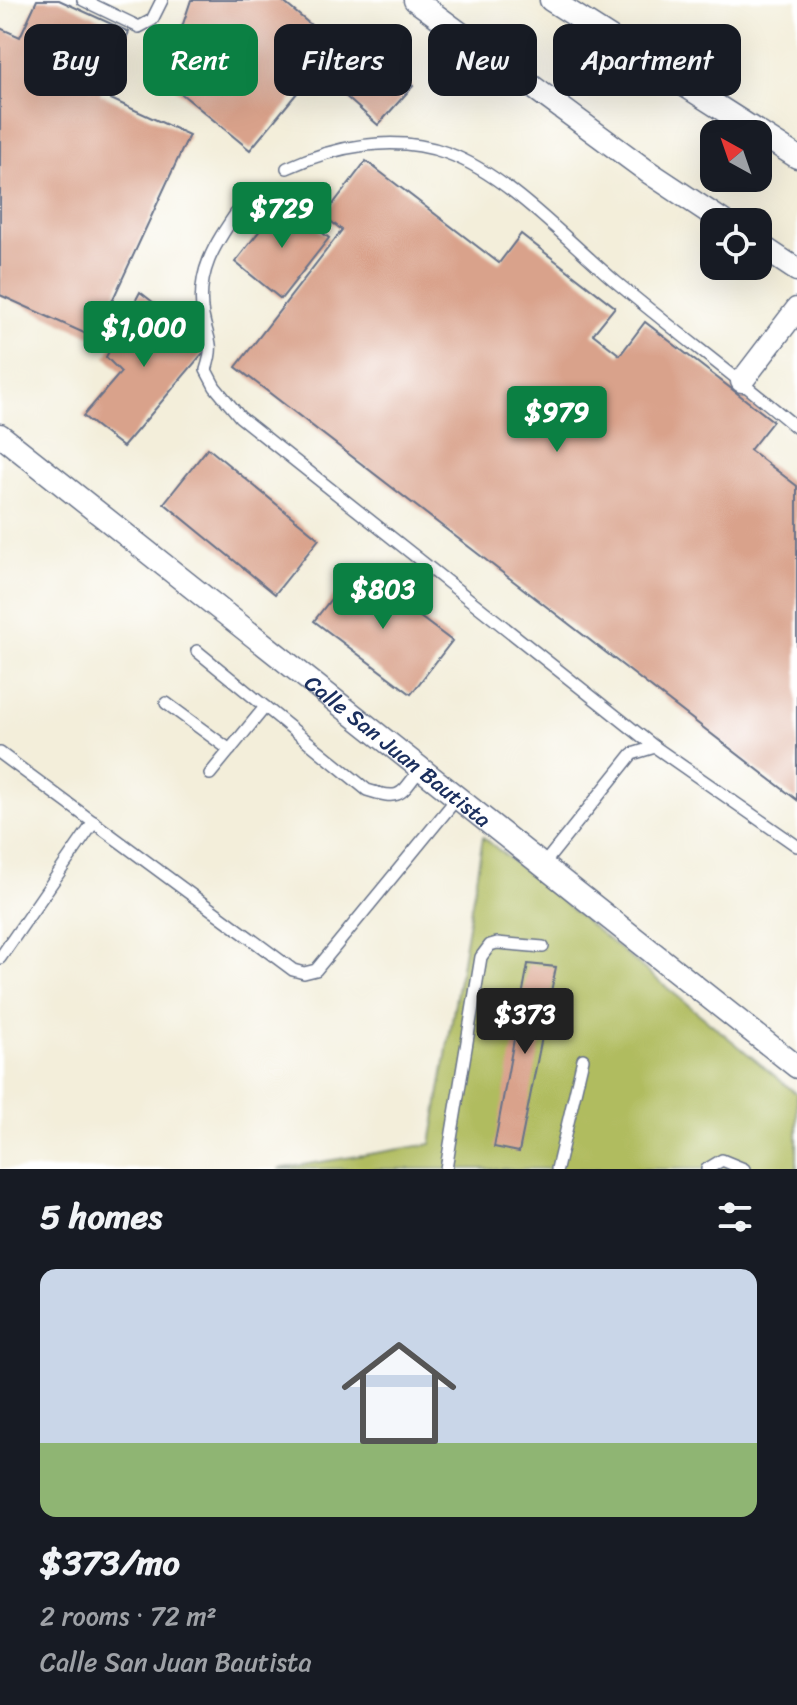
<!DOCTYPE html>
<html lang="en">
<head>
<meta charset="utf-8">
<style>
  :root { --surface:#171b24; --page:#242831; --text:#f1f3f6; --muted:#9ea1a6; --accent:#0b8043 }
  body { margin:0; font-family:Sriracha,sans-serif; background:var(--page); color:var(--text); height:100vh; display:flex; flex-direction:column; font-size:30px; white-space:nowrap }
  * { box-sizing:border-box; margin:0 }
  p { font-size:26px; color:var(--muted) }
  .icon { flex:none; width:44px; height:44px; fill:none; stroke:currentColor; stroke-width:2; stroke-linecap:round; stroke-linejoin:round }
  .map { position:relative; height:1169px; overflow:hidden }
  .panel { display:flex; flex-direction:column; background:var(--surface); flex:1 }
  .panel>* { flex:none }
  .guide { position:absolute; left:24px; top:24px; width:750px; height:72px; display:flex; gap:16px }
  .needle { width:52px; rotate:320deg }
  .controls { position:absolute; left:700px; top:120px; display:grid; gap:16px }
  .controls a { display:grid; place-items:center; width:72px; height:72px; border-radius:16px; background:var(--surface); box-shadow:0 8px 32px #0002; font-size:40px }
  .price { position:absolute; translate:-50% -68px; padding:0 18px; border-radius:8px; background:var(--accent); color:#fff; font-size:26px; line-height:52px; filter:drop-shadow(0 2px 4px #0008) }
  .price::after { content:''; position:absolute; left:50%; top:48px; width:24px; height:18px; margin-left:-12px; background:inherit; clip-path:polygon(0 0,100% 0,50% 100%) }
  .price.selected { background:#222; color:#fff }
  ul { padding:0; list-style:none }
  li { display:grid; align-content:center; gap:16px; height:424px; padding:0 40px }
  li span { display:grid; place-items:center; height:248px; border-radius:16px; color:#555 }
  li>.icon { margin-inline-start:auto }
  span .icon { width:144px; height:144px; fill:#fffc; stroke-width:1 }
  li b { font-size:34px }
  h2 { display:flex; justify-content:space-between; align-items:center; height:96px; padding:0 40px; font-size:34px }
  .chip { padding:0 28px; border-radius:16px; background:var(--surface); box-shadow:0 8px 32px #0002; font-size:28px; line-height:72px }
  .chip.selected { background:var(--accent); color:#fff }
  .map>svg:first-child { display:block }
  .green { fill:#b0bc5e; stroke:#66765e; stroke-width:2 }
  .building { fill:#d9a28b }
  .lines { fill:none; stroke-linecap:round; stroke-linejoin:round }
  .service-casing { stroke:#677289; stroke-width:14 }
  .minor-casing { stroke:#677289; stroke-width:25 }
  .service { stroke:#fff; stroke-width:11 }
  .minor { stroke:#fff; stroke-width:22 }
  .labels { text-anchor:middle; stroke-width:8; stroke-linejoin:round; paint-order:stroke }
  .street-label { font-size:22px; fill:#1b2f5e; stroke:#fff }
</style>
</head>
<body>
<div class="map">
<svg width="797" height="1169" viewBox="0 0 797 1169">
  <rect width="100%" height="100%" fill="#fff"/>
  <filter id="ink" filterUnits="userSpaceOnUse"><feTurbulence type="fractalNoise" baseFrequency=".0125" numOctaves="2"/><feDisplacementMap in="SourceGraphic" scale="16" xChannelSelector="R" yChannelSelector="G"/><feConvolveMatrix kernelMatrix="1 2 1 2 8 2 1 2 1" color-interpolation-filters="sRGB"/></filter>
  <filter id="wash" filterUnits="userSpaceOnUse"><feTurbulence type="fractalNoise" baseFrequency=".006" numOctaves="4" result="noise"/><feDisplacementMap in="SourceGraphic" scale="32" xChannelSelector="R" yChannelSelector="G"/><feGaussianBlur stdDeviation="1.8" result="paint"/><feColorMatrix in="noise" values="0 0 0 0 0 0 0 0 0 0 0 0 0 0 0 0 0 1.4 0 .05"/><feComposite in="paint" operator="in"/></filter>
  <g filter="url(#wash)">
    <rect width="100%" height="100%" fill="#f3eeda"/>
    <polygon class="green" points="483,837 797,1094 797,1169 278,1169 431,1144"/>
    <g id="blocks">
      <g class="building">
        <polygon points="37,0 59,0 129,32 100,94 189,135 95,338 0,295 0,28 20,37"/>
        <polygon points="191,0 281,0 335,45 347,31 413,86 378,125 316,70 250,150 154,71 177,42"/>
        <polygon points="366,161 499,263 521,234 615,307 593,334 620,355 645,322 773,421 750,450 797,486 797,800 236,367 342,230 324,216"/>
        <polygon points="283,201 329,238 281,299 235,262"/>
        <polygon points="140,292 209,346 123,447 83,416 121,372 106,357"/>
        <polygon points="208,448 319,539 275,594 164,503"/>
        <polygon points="355,568 452,641 411,694 314,621"/>
        <polygon points="528,964 556,967 519,1152 494,1147"/>
      </g>
    </g>
  </g>
  <g filter="url(#ink)">
    <use href="#blocks" fill-opacity="0" stroke="#677289" stroke-width="2"/>
    <g class="lines">
      <defs>
        <g id="service">
          <polyline points="83,0 139,27 152,20 162,0"/>
          <path d="M287 168C335 146 395 134 447 153 508 175 567 241 616 282 676 332 738 378 797 428"/>
          <path d="M243 203C218 240 195 269 203 316 208 342 215 342 206 370L215 387 240 417 655 747"/>
          <path d="M197 651 367 790C402 801 400 795 421 768"/>
          <polyline points="166,703 230,750"/>
          <polyline points="0,753 293,970 304,973 316,970 458,797"/>
          <polyline points="210,774 265,707"/>
          <polyline points="543,865 632,754 655,747 797,846"/>
          <polyline points="0,958 94,822"/>
          <polyline points="446,1169 481,957 490,945 497,943 543,947"/>
          <polyline points="557,1169 583,1059"/>
          <polyline points="707,1169 722,1160 744,1169"/>
        </g>
        <g id="minor">
          <polyline points="415,0 647,171 724,222"/>
          <polyline points="551,0 797,157"/>
          <polyline points="758,244 797,270"/>
          <polyline points="742,381 797,309"/>
          <path id="s1" d="M0 435 797 1067"/>
        </g>
      </defs>
      <use href="#service" class="service-casing"/>
      <use href="#minor" class="minor-casing"/>
      <use href="#service" class="service"/>
      <use href="#minor" class="minor"/>
    </g>
  </g>
  <g class="labels">
    <g class="street-label">
      <text dy="8" stroke="none"><textPath href="#s1" startOffset="508">Calle San Juan Bautista</textPath></text>
    </g>
  </g>
</svg>
<div class="controls">
<a><svg class="needle" viewBox="-14 -14 28 28"><path d="M0-13l5 13h-10z" fill="#e53935"/><path d="M0 13l5-13h-10z" fill="#9ea1a6"/></svg></a>
<a><svg class="icon" aria-label="locate" viewBox="0 0 24 24"><circle cx="12" cy="12" r="6"/><path d="M12 2v4M12 18v4M2 12h4M18 12h4"/></svg></a>
</div>
<b class="price" style="left:282px;top:250px">$729</b>
<b class="price" style="left:144px;top:369px">$1,000</b>
<b class="price" style="left:557px;top:454px">$979</b>
<b class="price" style="left:383px;top:631px">$803</b>
<b class="price selected" style="left:525px;top:1056px">$373</b>
<div class="guide">
<a class="chip">Buy</a>
<a class="chip selected">Rent</a>
<a class="chip">Filters</a>
<a class="chip">New</a>
<a class="chip">Apartment</a>
</div>
</div>
<section class="panel">
<h2>5 homes<svg class="icon" aria-label="filters" viewBox="0 0 24 24"><path d="M4 7h16M4 17h16"/><circle cx="9" cy="7" r="2"/><circle cx="15" cy="17" r="2"/></svg></h2>
<ul>
<li><span style="background:linear-gradient(#c9d6e8 70%,#8fb573 0)"><svg class="icon" aria-label="home" viewBox="0 0 24 24"><path d="M3 11l9-7 9 7M6 9v11h12V9"/></svg></span><div><b>$373/mo</b><p>2 rooms · 72 m²</p><p>Calle San Juan Bautista</p></div></li>
</ul>
</section>
</body>
</html>
